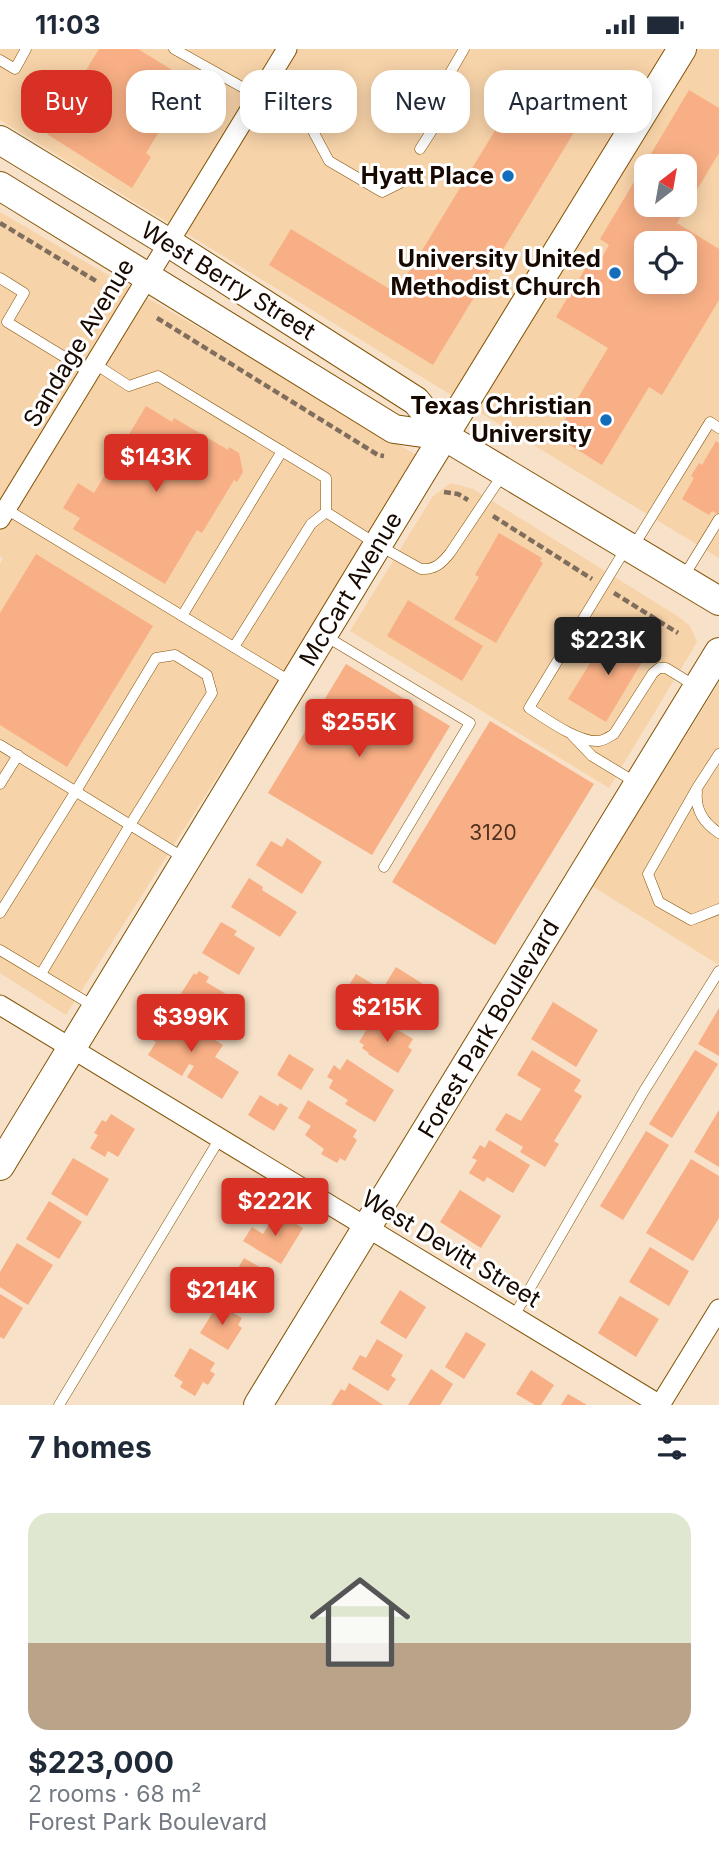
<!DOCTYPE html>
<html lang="en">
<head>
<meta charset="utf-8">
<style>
  :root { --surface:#fff; --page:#f2f2f3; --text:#1f2937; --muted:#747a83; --accent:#d93025 }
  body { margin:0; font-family:Inter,sans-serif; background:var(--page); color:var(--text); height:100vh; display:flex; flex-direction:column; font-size:26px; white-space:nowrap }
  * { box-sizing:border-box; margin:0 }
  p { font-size:23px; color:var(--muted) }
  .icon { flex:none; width:38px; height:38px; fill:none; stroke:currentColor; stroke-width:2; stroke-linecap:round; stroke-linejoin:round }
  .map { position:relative; height:1356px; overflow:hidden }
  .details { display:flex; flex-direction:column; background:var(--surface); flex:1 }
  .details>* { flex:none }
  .banner { position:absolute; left:21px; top:21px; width:677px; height:63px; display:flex; gap:14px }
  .needle { width:46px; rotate:31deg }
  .tools { position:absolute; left:634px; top:105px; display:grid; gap:14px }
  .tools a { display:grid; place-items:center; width:63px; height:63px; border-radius:14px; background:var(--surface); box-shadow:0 4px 18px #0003; font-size:35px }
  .price { position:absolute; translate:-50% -60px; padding:0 16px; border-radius:7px; background:var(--accent); color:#fff; font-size:23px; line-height:46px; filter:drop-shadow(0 2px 4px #0008) }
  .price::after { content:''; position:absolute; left:50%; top:42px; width:21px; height:16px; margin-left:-10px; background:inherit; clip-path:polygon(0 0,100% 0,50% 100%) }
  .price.current { background:#222; color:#fff }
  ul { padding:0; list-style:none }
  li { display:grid; align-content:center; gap:14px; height:371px; padding:0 28px }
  li span { display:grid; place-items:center; height:217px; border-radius:21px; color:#555 }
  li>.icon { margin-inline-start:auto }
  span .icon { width:126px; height:126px; fill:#fffc; stroke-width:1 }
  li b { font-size:30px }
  h2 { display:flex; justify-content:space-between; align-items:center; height:84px; padding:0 28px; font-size:30px }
  .pill { padding:0 24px; border-radius:21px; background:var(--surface); box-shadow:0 4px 18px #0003; font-size:24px; line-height:63px }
  .pill.current { background:var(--accent); color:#fff }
  .status { display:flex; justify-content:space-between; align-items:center; height:49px; padding:0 35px; background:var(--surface); direction:ltr }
  .status svg { height:19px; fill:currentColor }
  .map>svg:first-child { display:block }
  .built { fill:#f7d3a9; fill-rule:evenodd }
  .building { fill:#f8af85; fill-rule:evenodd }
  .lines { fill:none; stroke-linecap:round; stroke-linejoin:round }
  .lane-casing { stroke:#835406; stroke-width:11 }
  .street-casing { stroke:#835406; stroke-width:21 }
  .secondary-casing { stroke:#835406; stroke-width:30 }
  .path { stroke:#7f6d5d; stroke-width:4.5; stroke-dasharray:7 3.5; stroke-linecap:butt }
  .lane { stroke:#fff; stroke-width:10 }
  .street { stroke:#fff; stroke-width:19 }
  .secondary { stroke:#fff; stroke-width:28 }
  .poi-dot { fill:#136dba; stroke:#fff; stroke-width:2.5 }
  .labels { text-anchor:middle; stroke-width:6; stroke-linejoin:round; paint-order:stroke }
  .number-label { font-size:21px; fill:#503221 }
  .poi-label { font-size:24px; font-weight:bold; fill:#180900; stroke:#fff; text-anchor:end }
  .street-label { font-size:24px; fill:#180900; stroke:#fff }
</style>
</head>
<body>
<div class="status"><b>11:03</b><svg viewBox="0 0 49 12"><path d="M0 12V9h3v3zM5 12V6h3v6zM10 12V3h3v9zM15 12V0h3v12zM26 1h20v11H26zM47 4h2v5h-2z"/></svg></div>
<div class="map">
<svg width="719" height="1356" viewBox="0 0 719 1356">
  <rect width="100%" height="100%" fill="#f7e1c8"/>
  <g class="built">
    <path d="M0 0H719V509L0 71ZM646 117H684V156H646ZM646 194H684V233H646Z"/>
    <polygon points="0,163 420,408 66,966 0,924 0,515 3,509 0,507"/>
    <polygon points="451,434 473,440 679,568 690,577 697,593 609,739 350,582 433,447"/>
    <polygon points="719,634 719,916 592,837"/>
  </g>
  <g class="building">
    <polygon points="99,0 138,0 190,32 146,104 151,108 132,139 47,85"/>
    <polygon points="521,39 579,75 433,316 269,216 291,180 396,244"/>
    <path d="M689 41 719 59V104L677 174 719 200V251L662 346 649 338 602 416 555 387 608 299 556 268 591 210 599 214 609 196 600 190ZM646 117H684V156H646ZM646 194H684V233H646Z"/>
    <polygon points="146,357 172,373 174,369 228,401 229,398 239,404 243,423 237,433 234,431 202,484 197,481 165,535 73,480 80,469 63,459 78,434 94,444"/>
    <polygon points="716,392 719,394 719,463 718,465 712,462 709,466 682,450 694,429 691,427 699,414 702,416"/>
    <polygon points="499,484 542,509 540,512 543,514 496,594 454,570 479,528 475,526"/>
    <polygon points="36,505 153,577 67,718 0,676 0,564"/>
    <polygon points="408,551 483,597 462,632 387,587"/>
    <polygon points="609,583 621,591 623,588 636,595 634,598 646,606 606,673 568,650"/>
    <polygon points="346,615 450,677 372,806 268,744"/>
    <polygon points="490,672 594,735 495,896 392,833"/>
    <polygon points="287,789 322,813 302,845 256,816 271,792 282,798"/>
    <polygon points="249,829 263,838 262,841 297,863 280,888 231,858"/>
    <polygon points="221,873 237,882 234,886 255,899 239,926 202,904"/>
    <polygon points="396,918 439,945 427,964 433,967 424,981 387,958 394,947 383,939"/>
    <polygon points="199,922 209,928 206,933 226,945 209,971 177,951 194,924 196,926"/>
    <polygon points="356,925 383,941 371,960 344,944"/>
    <polygon points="553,953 598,981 576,1018 531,990"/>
    <polygon points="719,959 719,1007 698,995"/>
    <polygon points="166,961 223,996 215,1008 239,1023 222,1050 187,1028 194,1017 189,1015 182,1027 148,1006 156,993 148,988"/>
    <polygon points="375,967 413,990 408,998 412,1001 398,1024 368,1005 369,1004 362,999 364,996 359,993"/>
    <polygon points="532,1001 581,1031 574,1042 582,1047 554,1092 559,1095 545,1118 520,1103 523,1098 495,1081 506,1064 521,1072 541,1040 517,1026"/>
    <polygon points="695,1001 718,1015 672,1089 649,1075"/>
    <polygon points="289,1005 314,1020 301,1041 277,1026"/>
    <polygon points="347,1010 394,1041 375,1073 345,1055 348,1051 329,1039 333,1031 327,1028 334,1016 340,1021"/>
    <polygon points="260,1046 278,1057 280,1054 288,1059 274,1082 248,1066"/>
    <polygon points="308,1051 357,1081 353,1088 357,1091 345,1112 340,1109 337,1114 321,1105 324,1100 305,1086 311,1077 298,1069"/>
    <polygon points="719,1061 719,1118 694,1103"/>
    <polygon points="111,1065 135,1080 118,1108 108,1102 105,1108 90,1099 98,1086 94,1084 102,1071 106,1073"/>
    <polygon points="646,1082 669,1096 623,1171 600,1157"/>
    <polygon points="489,1091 530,1116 513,1144 487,1128 484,1133 469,1124 477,1111 472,1109 480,1096 485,1099"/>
    <polygon points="73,1109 109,1130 87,1167 51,1145"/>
    <polygon points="691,1110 719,1127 719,1169 693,1212 646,1184"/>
    <polygon points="460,1141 501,1167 481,1199 440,1173"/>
    <polygon points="49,1152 82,1173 59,1210 26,1190"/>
    <polygon points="277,1163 303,1179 281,1215 243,1192 252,1178 263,1185"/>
    <polygon points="17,1194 53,1216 28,1256 0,1238 0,1223"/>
    <polygon points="650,1198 689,1222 669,1257 629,1233"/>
    <polygon points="244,1209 270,1224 264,1233 268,1236 261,1247 256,1245 249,1257 234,1248 236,1243 227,1238"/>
    <polygon points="400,1241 426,1258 406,1290 380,1274"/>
    <polygon points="0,1245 23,1259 4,1290 0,1288"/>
    <polygon points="620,1247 659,1270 636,1308 598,1284"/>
    <polygon points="218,1255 242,1269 238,1276 242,1279 228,1301 200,1284"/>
    <polygon points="466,1283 486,1295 464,1330 445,1318"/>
    <polygon points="377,1290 403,1306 391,1327 396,1330 388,1342 352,1320 360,1306 366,1309"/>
    <polygon points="190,1299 215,1314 210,1322 215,1325 208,1336 203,1333 195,1347 180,1338 183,1333 174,1327"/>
    <polygon points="431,1320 453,1335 440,1356 408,1356"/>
    <polygon points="531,1321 554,1336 541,1356 535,1356 516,1345"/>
    <polygon points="349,1334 374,1350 383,1356 331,1356 341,1340 345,1342"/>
    <polygon points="568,1345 587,1356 561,1356"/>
  </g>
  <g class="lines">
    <defs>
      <g id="lane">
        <polyline points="174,0 258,47"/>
        <polyline points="0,11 15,20 26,0"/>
        <polyline points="314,84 329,112 382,143 400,134"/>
        <polyline points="420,100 438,72 439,43 464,0"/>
        <polyline points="0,229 24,244 7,273 89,323"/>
        <polyline points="95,315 129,337 158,327 326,429 326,463"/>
        <polyline points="6,460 293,634"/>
        <path d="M326 463 378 496 421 520C435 521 442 514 450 504L503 425"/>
        <polyline points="633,498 710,373 719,379"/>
        <path d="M626 499 529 659C546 670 579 694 599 692 605 691 609 688 614 685L653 624 659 619H666L697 638"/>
        <polyline points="684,527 719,470"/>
        <polyline points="182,567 282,402"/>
        <polyline points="327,588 470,674 384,818"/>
        <polyline points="234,598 311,475 326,463"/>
        <polyline points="572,686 592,707 635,733"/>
        <polyline points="0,696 184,809"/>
        <polyline points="719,705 697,739 648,825 659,853 691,871 719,860"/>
        <polyline points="0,735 18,706"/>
        <path d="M697 743C695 761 704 774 719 784"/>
        <polyline points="0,864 76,742 156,609 175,606 207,626 212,644 130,776 41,925"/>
        <polyline points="0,901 95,958"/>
        <polyline points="514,1267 644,1042 719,922"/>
        <polyline points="59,1356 220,1089"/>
      </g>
      <g id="street">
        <polyline points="0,470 287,0"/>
        <polyline points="0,956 660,1356"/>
        <polyline points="660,1356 719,1260"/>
      </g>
      <g id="secondary">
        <polyline points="0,91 169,194 416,352 444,387 719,552"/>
        <polyline points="0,137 394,380 444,387"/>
        <polyline points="0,1117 425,418 682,0"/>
        <polyline points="258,1356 719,603"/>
      </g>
    </defs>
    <use href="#lane" class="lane-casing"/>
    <use href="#street" class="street-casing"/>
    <use href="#secondary" class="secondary-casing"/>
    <g class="path">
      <polyline points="0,174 96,232"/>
      <polyline points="157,269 378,406 384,407"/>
      <polyline points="444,443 458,445 468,451"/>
      <polyline points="493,467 592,530"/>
      <polyline points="614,544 678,584"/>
    </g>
    <use href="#lane" class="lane"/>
    <use href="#street" class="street"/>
    <use href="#secondary" class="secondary"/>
  </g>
  <g class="poi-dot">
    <circle cx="508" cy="127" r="7"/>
    <circle cx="615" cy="224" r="7"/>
    <circle cx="606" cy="371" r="7"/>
  </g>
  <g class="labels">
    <g class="number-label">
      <text x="493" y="791">3120</text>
    </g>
    <g class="poi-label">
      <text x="494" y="135">Hyatt Place</text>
      <text x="601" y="218">University United<tspan x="601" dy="28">Methodist Church</tspan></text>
      <text x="592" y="365">Texas Christian<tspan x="592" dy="28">University</tspan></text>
    </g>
    <g class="street-label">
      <text transform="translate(228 232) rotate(32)" y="8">West Berry Street</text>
      <text transform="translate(79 294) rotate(-59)" y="8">Sandage Avenue</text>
      <text transform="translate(351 540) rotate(-59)" y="8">McCart Avenue</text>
      <text transform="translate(489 980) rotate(-59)" y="8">Forest Park Boulevard</text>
      <text transform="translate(451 1200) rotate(31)" y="8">West Devitt Street</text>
    </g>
  </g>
</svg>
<div class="tools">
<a><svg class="needle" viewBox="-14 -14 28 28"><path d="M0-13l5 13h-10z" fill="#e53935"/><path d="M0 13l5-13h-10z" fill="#747a83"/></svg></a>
<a><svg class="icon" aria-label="locate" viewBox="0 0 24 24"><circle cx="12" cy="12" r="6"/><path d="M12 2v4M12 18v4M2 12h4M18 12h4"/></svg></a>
</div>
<b class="price" style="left:156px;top:445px">$143K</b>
<b class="price current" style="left:608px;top:628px">$223K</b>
<b class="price" style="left:359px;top:710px">$255K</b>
<b class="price" style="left:387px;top:995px">$215K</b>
<b class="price" style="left:191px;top:1005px">$399K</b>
<b class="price" style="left:275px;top:1189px">$222K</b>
<b class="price" style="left:222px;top:1278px">$214K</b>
<div class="banner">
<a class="pill current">Buy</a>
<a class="pill">Rent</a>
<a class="pill">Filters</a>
<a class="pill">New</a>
<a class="pill">Apartment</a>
</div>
</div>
<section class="details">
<h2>7 homes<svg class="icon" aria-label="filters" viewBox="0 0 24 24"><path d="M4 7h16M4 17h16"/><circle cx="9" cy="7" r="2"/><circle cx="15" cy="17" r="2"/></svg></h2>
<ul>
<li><span style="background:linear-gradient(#dfe7d0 60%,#b9a48a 0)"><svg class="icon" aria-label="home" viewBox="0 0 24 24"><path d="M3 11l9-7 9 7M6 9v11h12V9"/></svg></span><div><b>$223,000</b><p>2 rooms · 68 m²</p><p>Forest Park Boulevard</p></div></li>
</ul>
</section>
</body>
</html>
